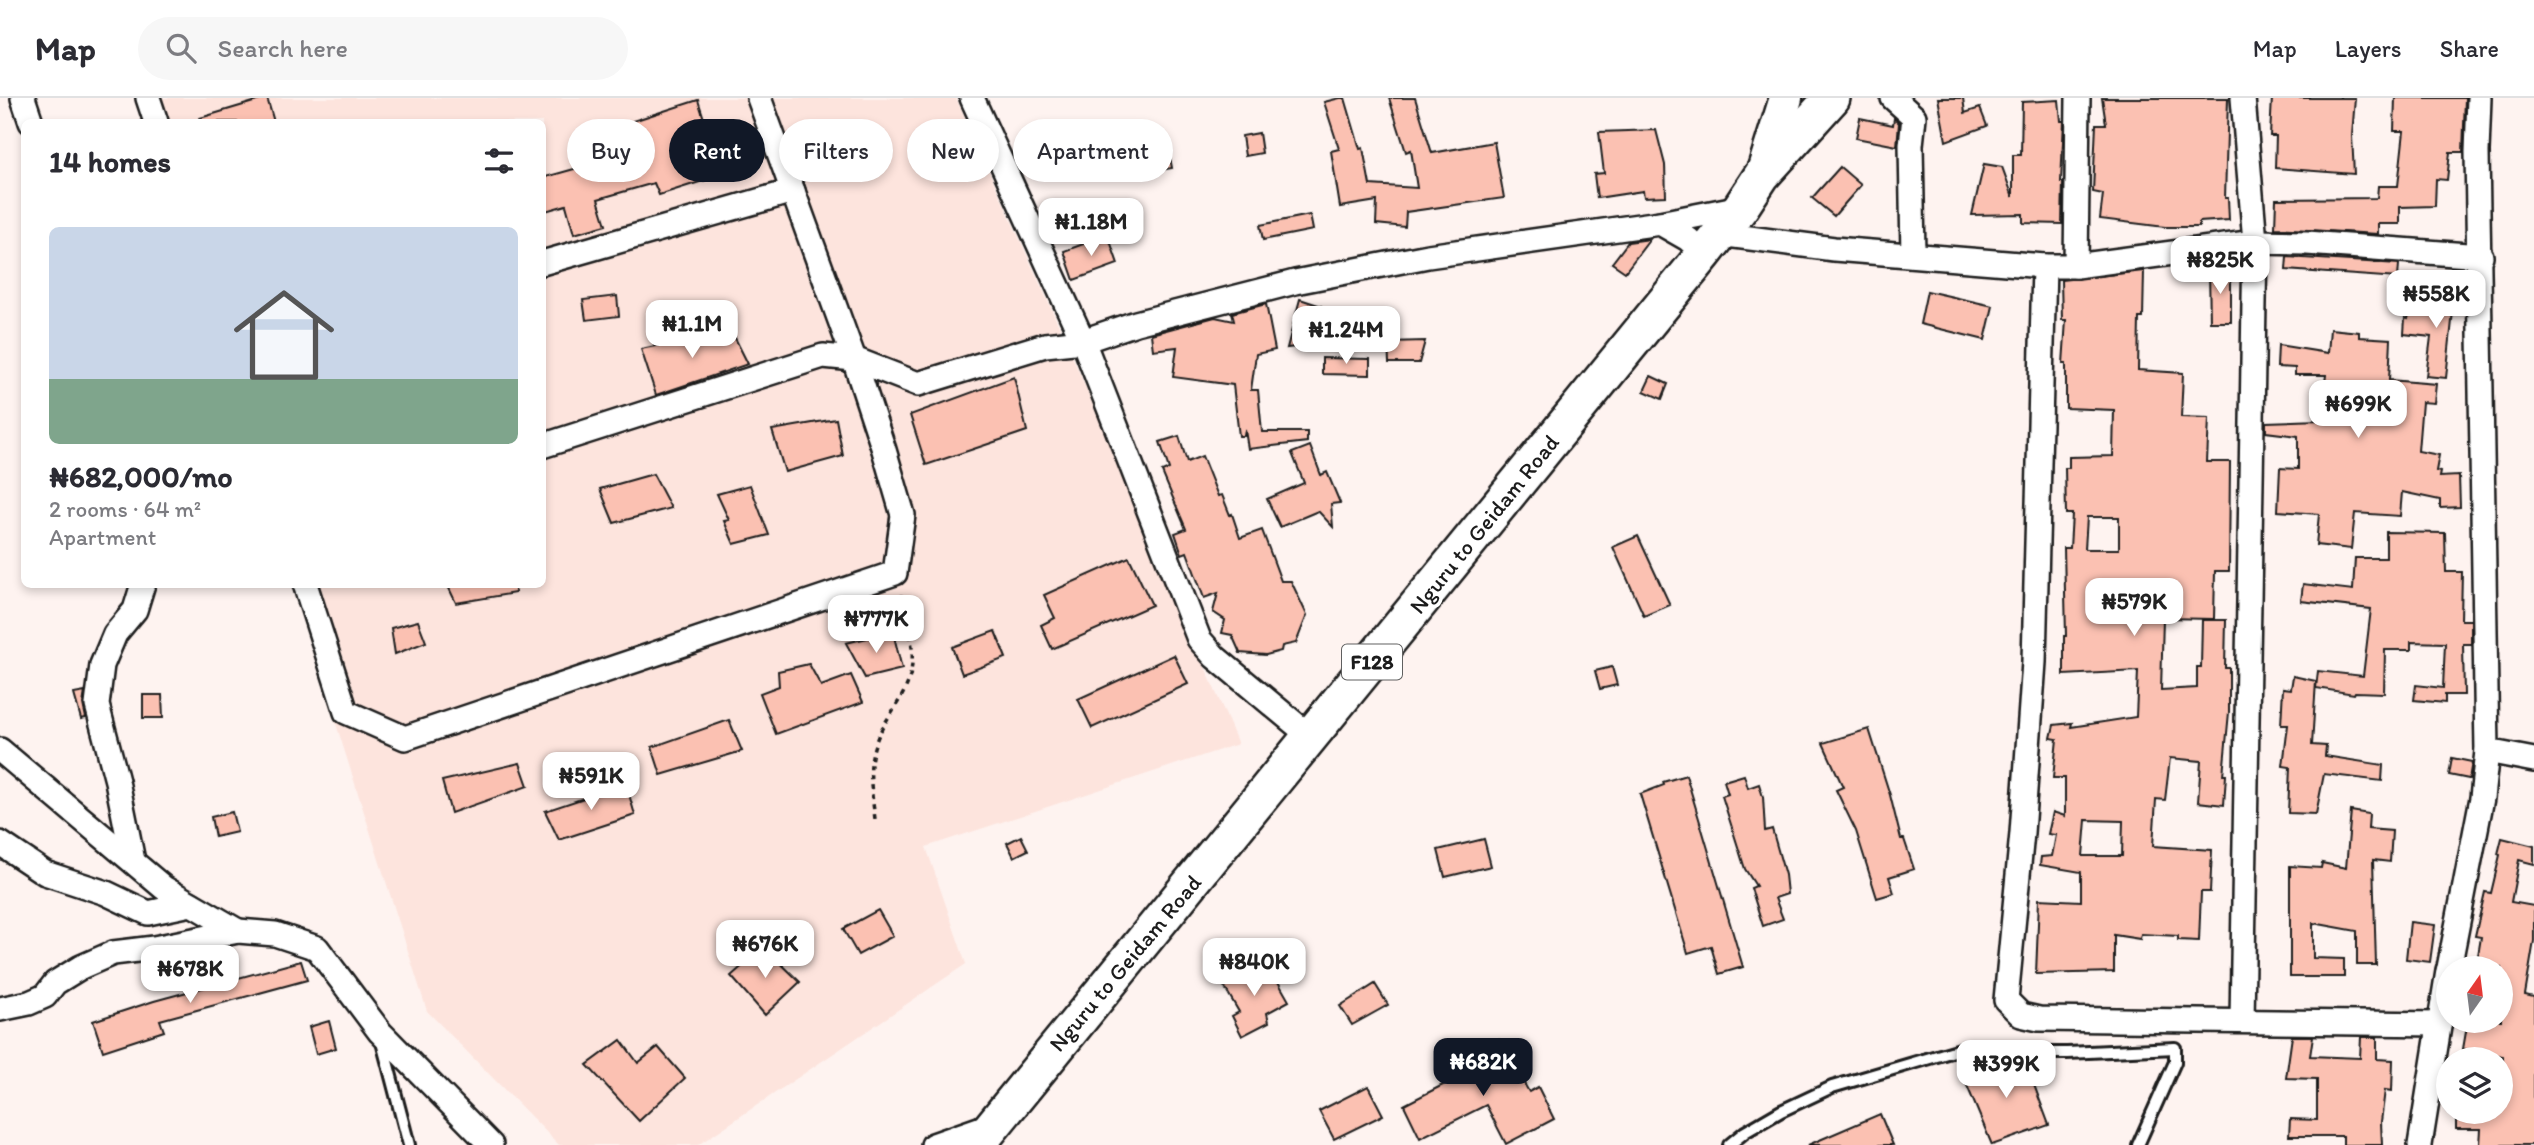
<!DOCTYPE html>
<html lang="en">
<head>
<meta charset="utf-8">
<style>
  :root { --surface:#fff; --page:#f7f7f7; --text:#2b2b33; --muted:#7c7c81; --line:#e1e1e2; --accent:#111827 }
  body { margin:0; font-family:Itim,sans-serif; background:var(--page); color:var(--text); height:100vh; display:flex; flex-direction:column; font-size:26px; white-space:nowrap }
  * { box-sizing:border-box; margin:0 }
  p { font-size:23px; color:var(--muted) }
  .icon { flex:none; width:38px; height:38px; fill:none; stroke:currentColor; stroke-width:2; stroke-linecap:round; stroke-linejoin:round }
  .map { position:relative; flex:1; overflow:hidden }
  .side { position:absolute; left:21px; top:21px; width:525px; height:469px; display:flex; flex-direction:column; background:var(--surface); border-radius:10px; box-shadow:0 4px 10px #0003 }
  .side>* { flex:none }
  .hud { position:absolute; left:567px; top:21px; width:665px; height:63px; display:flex; gap:14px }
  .needle { width:46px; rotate:14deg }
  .fabs { position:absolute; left:2436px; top:858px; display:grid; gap:14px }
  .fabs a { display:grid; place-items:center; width:77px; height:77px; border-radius:50%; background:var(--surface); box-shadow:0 4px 10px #0003; font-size:35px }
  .price { position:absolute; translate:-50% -60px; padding:0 16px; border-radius:14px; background:#fff; color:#222; font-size:23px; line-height:46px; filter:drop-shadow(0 2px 4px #0008) }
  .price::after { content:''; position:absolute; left:50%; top:42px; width:21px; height:16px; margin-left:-10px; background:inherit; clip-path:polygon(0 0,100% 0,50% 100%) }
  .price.current { background:var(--accent); color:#fff }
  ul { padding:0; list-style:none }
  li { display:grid; align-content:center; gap:14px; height:371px; padding:0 28px }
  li+li { border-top:2px solid var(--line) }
  li span { display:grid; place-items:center; height:217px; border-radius:10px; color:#555 }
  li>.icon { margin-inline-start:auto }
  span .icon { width:126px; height:126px; fill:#fffc; stroke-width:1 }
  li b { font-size:30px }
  h2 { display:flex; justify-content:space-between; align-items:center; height:84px; padding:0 28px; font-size:30px }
  .tag { padding:0 24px; border-radius:32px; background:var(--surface); box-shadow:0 4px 10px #0003; font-size:24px; line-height:63px }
  .tag.current { background:var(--accent); color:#fff }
  header { display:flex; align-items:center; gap:42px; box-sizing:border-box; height:98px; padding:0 35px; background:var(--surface); border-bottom:2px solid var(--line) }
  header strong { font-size:33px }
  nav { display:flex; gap:38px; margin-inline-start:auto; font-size:24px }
  .search { width:490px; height:63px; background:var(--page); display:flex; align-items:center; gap:18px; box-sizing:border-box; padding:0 24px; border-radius:38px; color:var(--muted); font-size:26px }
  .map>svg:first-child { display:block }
  .built { fill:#fde4dd }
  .building { fill:#fbc1b2; stroke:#1c1c1c; stroke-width:2; fill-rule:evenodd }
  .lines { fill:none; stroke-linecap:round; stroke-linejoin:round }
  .service-casing { stroke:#1c1c1c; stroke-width:16 }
  .minor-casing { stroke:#1c1c1c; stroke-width:28 }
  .secondary-casing { stroke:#1c1c1c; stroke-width:37 }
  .primary-casing { stroke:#1c1c1c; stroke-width:40 }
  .path { stroke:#1c1c1c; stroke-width:3.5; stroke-dasharray:5 5; stroke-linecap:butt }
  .service { stroke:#fff; stroke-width:10 }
  .minor { stroke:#fff; stroke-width:23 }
  .secondary { stroke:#fff; stroke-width:32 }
  .primary { stroke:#fff; stroke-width:35 }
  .labels { text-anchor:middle; stroke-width:7; stroke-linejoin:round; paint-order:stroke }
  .shield { fill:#fff; stroke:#606060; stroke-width:2 }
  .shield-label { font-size:21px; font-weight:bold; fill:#1c1c1c }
  .street-label { font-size:23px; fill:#1c1c1c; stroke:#fff }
</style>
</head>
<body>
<header>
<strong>Map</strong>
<div class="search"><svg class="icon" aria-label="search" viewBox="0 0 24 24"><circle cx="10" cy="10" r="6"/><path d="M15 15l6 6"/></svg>Search here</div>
<nav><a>Map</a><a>Layers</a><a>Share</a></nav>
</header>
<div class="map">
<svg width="2534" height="1047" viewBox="0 0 2534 1047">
  <rect width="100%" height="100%" fill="#fef3f0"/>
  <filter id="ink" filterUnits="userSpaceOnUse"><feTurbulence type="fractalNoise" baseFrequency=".0143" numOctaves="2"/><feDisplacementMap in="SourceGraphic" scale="14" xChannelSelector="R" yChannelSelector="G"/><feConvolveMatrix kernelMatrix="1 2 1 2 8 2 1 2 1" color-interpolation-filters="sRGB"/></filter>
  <g filter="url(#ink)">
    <polygon class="built" points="137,0 956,0 1064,239 1238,646 926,749 966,866 698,1047 559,1047 427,913 292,487 542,486 542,24 145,24"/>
    <g class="building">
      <polygon points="267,0 274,24 200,24 200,20"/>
      <polygon points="1340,0 1345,0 1360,51 1363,50 1370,87 1417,90 1411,52 1406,54 1389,0 1415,0 1432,55 1494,44 1504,100 1406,114 1405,129 1376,126 1377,103 1340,109 1331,53 1339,51 1324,4"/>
      <polygon points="1938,0 1963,0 1965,15 1980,10 1987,28 1946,43"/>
      <polygon points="2102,0 2228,0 2225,100 2228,100 2229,122 2199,124 2199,129 2165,129 2100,121 2103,96 2093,94 2096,26 2106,26"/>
      <polygon points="2272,0 2355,0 2352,38 2354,76 2275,70 2276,38 2270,38"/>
      <polygon points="2395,0 2465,0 2463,54 2450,54 2447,82 2436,81 2435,108 2400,109 2400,126 2378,126 2378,136 2275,130 2276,101 2377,100 2378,88 2398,88 2404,33 2394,33"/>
      <polygon points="698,2 714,52 727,78 706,82 659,97 654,85 598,101 606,127 574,136 566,107 542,114 542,80 642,52 633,23"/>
      <polygon points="2059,2 2061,23 2064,23 2061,84 2063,84 2062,126 2023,125 2023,116 1972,117 1984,66 2002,69 2013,99 2013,57 2021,57 2022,4"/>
      <polygon points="1860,20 1893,27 1894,20 1899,25 1897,48 1856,40"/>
      <polygon points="1656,32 1665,67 1666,98 1644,99 1643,93 1597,100 1594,76 1604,75 1599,34"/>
      <polygon points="1259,35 1262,55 1245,58 1242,38"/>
      <polygon points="1169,54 1172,70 1132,77 1129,61"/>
      <polygon points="1840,69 1861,87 1834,118 1812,100"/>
      <polygon points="1310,117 1313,132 1263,142 1260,127"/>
      <polygon points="1108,137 1118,166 1074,182 1064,153"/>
      <polygon points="1650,141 1625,174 1612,165 1628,144"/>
      <polygon points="2287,159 2399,166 2398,180 2286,172"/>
      <polygon points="2209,172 2231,172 2231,224 2210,224"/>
      <path d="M2144 173 2143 220H2139L2138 272 2183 275 2181 319 2209 320 2207 364H2230L2229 473H2215L2214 521 2163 520 2161 592 2197 590V569H2201L2202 522H2226L2225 570H2229V614L2223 677H2226L2224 707 2198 704 2201 663 2170 660 2165 702 2156 701 2153 748 2212 752 2210 794H2201L2199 843 2178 842V838L2141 836 2140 841 2114 837V874L2036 876 2039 801 2081 803V774L2040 767 2041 759 2052 758 2056 737 2048 736 2053 714 2065 718V680H2053L2057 641 2051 640 2054 627 2072 625 2071 629 2136 619 2138 573 2064 577V538H2066L2064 450H2070L2072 416H2066L2065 370H2069V359L2113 358 2114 312 2066 310V266H2063L2066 222H2062L2061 182ZM2087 419H2119V451H2085ZM2086 722 2123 723 2122 758H2083Z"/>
      <polygon points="2441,182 2456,184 2446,280 2426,278 2431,239 2404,236 2405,220 2408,221 2410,212 2438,218"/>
      <polygon points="1927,193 1993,208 1985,242 1920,226"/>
      <polygon points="617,198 619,218 586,222 583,202"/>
      <polygon points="1300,201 1321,208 1310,247 1287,250"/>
      <polygon points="1266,206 1275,252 1256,256 1251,292 1258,292 1262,334 1307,334 1307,344 1248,351 1245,332 1244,338 1239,338 1233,287 1173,279 1177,249 1153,252 1151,236 1215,219 1234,223 1232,215"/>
      <polygon points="2330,231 2359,234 2359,239 2391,241 2389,282 2436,286 2434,305 2422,304 2418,353 2439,357 2436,373 2440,374 2439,379 2459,378 2460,409 2440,410 2440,402 2402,394 2400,418 2355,415 2351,451 2316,447 2319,416 2278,413 2280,370 2298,371 2298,338 2266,334 2266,324 2320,322 2326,277 2295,277 2295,270 2277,269 2278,247 2328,255"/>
      <polygon points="731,232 748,266 656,297 641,251"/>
      <polygon points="1425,243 1419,265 1389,265 1388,244"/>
      <polygon points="1322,260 1370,261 1370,277 1322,276"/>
      <polygon points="1651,278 1668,286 1662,301 1644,293"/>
      <polygon points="1014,279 1027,333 926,367 910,317"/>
      <polygon points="836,321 843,358 785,374 772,332"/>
      <polygon points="1179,338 1187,364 1202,358 1218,398 1222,397 1230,417 1232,416 1240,440 1262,432 1281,483 1291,483 1307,517 1296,545 1282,548 1281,553 1266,557 1240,555 1232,537 1222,535 1225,522 1213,514 1218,495 1204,500 1187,454 1182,456 1175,435 1186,431 1162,374 1169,371 1160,344"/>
      <polygon points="1310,348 1321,377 1327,374 1340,405 1331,406 1333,429 1318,413 1280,429 1267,401 1304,385 1292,355"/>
      <polygon points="653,376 671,410 614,425 600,391"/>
      <polygon points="750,387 769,437 734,446 724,423 729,422 717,396"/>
      <polygon points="2386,434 2445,435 2446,474 2462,474 2461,522 2471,522 2471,546 2463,546 2464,597 2445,597 2445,605 2414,602 2416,587 2443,590 2445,545 2411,544 2411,552 2385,552 2384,595 2355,594 2354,596 2316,590 2318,573 2363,578 2371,511 2301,503 2303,486 2353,492 2355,460 2386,460"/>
      <polygon points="1638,438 1670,507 1644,518 1613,449"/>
      <polygon points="1129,459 1152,507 1052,551 1041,527 1055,520 1044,497"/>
      <polygon points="447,486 515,486 515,495 456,505"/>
      <polygon points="418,523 426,544 395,556 391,530"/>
      <polygon points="995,533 1006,560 962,576 952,549"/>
      <polygon points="893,534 902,571 865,580 846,545"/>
      <polygon points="1174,557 1188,586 1092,630 1078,601"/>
      <polygon points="809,566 821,588 851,577 863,604 776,636 760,595 779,588 778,573"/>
      <polygon points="1612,569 1617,587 1600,591 1595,573"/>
      <polygon points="2293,578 2316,583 2312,647 2326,648 2325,658 2383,667 2382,683 2324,676 2316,716 2288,715 2290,669 2283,668 2288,627 2281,627 2283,590 2291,591"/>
      <polygon points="85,594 83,606 86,620 81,621 74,596"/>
      <polygon points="143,597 162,597 163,620 143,620"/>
      <polygon points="729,622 742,653 661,677 652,649"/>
      <polygon points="1869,631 1890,697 1901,741 1904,741 1914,771 1889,779 1894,795 1877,800 1856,733 1836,692 1843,689 1823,645"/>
      <polygon points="2452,660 2472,664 2469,681 2449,677"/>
      <polygon points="520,665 528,688 451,715 442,683"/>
      <polygon points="1686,677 1743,869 1719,876 1711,848 1688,855 1640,696 1664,687 1663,684"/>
      <polygon points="1744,677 1748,690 1759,686 1763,699 1765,733 1772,731 1785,777 1787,796 1775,800 1783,821 1763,828 1751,790 1756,788 1745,771 1722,698 1728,696 1724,683"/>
      <polygon points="626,686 635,717 559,742 545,713"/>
      <polygon points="2351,713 2369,716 2368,731 2392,733 2390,764 2373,762 2376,867 2357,867 2357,833 2313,825 2313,860 2344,861 2344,879 2290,879 2290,768 2321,770 2322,765 2346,770"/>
      <polygon points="232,714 237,734 215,739 211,719"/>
      <polygon points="1021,738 1028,752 1014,759 1007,745"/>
      <polygon points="2502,740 2534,748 2534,766 2519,762 2511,804 2534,808 2534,843 2525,897 2534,899 2534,1047 2480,1047 2481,1031 2456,1031 2456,1013 2501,1013 2503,958 2463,951 2468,922 2501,922 2501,870 2476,870 2481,839 2475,838 2485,794 2491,795 2500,757 2498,756"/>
      <polygon points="1484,741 1491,768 1445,779 1438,752"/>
      <polygon points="878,812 893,838 858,857 843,831"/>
      <polygon points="2410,824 2435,827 2430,864 2406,861"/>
      <polygon points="764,849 800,884 765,917 731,878"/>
      <polygon points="301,863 307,882 160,922 164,933 103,953 93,923 154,903"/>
      <polygon points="1268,866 1289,903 1267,915 1269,924 1242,938 1232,918 1239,914 1221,883 1238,874 1242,880"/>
      <polygon points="1375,886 1388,907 1352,927 1340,908"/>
      <polygon points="329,923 336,950 316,956 309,929"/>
      <polygon points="2292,938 2313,938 2310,958 2360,960 2361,939 2377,939 2377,961 2393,962 2392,993 2385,992 2381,1024 2382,1047 2343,1047 2343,1038 2289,1038 2290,1021 2317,1022 2317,981 2286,980"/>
      <polygon points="621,942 638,965 658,949 685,980 639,1023 587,967"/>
      <polygon points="1499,942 1529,994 1538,989 1554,1021 1506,1046 1486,1007 1420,1040 1404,1007 1470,973 1464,963"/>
      <polygon points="2008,960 2025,963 2049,1027 1992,1047 1963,978"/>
      <polygon points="1368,988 1383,1017 1334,1041 1319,1013"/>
      <polygon points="1880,1016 1893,1047 1808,1047"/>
    </g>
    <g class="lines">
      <defs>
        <g id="service">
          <polyline points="382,944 409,1047"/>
          <polyline points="1729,1047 1745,1034 1781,1013 1832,989 1964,950 1995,949 2021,955 2067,955 2175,950 2175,964 2138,1047"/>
        </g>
        <g id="minor">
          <polyline points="23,0 31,24"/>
          <polyline points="148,0 156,24"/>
          <polyline points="972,0 1083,243 1199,541 1215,559 1311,639"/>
          <polyline points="1893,0 1914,19 1911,47 1913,157"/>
          <polyline points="1660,125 1688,141 1704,156"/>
          <polyline points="1719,136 1834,151 2044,168 2076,168 2255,144 2307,145 2481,158"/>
          <polyline points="542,165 793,93"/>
          <polyline points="2044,168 2034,564 2022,735 2006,902 2021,917 2039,921 2439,926"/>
          <polyline points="2076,168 2078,0"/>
          <polyline points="542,348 823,258 854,261 918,286 1045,247 1083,243 1136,225 1295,184 1428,158 1660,125 1741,109"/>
          <polyline points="305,486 346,614 405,640 895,475 903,417 884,352 854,261 759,0"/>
          <polyline points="0,652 164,790 238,833"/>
          <polyline points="2487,653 2534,662"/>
          <polyline points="0,745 45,775 106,795 148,815 191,806"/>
          <polyline points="133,763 117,683 97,607 102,567 115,536 135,512 143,486"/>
          <polyline points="2449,870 2482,700 2487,653 2477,54 2479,0"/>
          <polyline points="0,911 29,905 45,898 55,885 81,869 113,855 154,850 238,833 275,836 317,850 380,934 491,1047"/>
          <polyline points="2242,923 2255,144 2243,0"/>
          <polyline points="933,1047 993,1026"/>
          <polyline points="2420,1047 2448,873"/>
        </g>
        <polyline id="secondary" points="1762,77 1786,0"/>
        <polyline id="primary" points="977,1047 1704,156 1741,109 1762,77 1832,0"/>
      </defs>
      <use href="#service" class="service-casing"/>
      <use href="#minor" class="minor-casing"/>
      <use href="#secondary" class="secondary-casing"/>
      <use href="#primary" class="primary-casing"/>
      <path class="path" d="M875 721C872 695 866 667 877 641 888 614 911 595 912 564 914 541 905 516 900 494"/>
      <use href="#service" class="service"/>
      <use href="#minor" class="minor"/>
      <use href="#secondary" class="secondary"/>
      <use href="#primary" class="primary"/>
    </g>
  </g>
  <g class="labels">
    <rect class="shield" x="1342" y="546.5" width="60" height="35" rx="5"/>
    <g class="shield-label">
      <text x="1372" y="571">F128</text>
    </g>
    <g class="street-label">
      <text transform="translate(1484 426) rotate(-51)" y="8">Nguru to Geidam Road</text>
      <text transform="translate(1125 865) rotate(-50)" y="8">Nguru to Geidam Road</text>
    </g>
  </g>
</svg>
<div class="fabs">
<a><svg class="needle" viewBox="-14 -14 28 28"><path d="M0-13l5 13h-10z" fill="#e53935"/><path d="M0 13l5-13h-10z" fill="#7c7c81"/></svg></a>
<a><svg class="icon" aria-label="layers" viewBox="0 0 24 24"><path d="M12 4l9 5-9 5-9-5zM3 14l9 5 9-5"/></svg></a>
</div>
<b class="price" style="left:1091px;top:160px">₦1.18M</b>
<b class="price" style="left:2220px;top:198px">₦825K</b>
<b class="price" style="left:2436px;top:232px">₦558K</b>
<b class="price" style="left:692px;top:262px">₦1.1M</b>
<b class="price" style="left:1346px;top:268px">₦1.24M</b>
<b class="price" style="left:2358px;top:342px">₦699K</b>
<b class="price" style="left:2134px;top:540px">₦579K</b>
<b class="price" style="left:876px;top:557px">₦777K</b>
<b class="price" style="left:591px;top:714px">₦591K</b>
<b class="price" style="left:765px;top:882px">₦676K</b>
<b class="price" style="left:1254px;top:900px">₦840K</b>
<b class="price" style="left:190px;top:907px">₦678K</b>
<b class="price current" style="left:1483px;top:1000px">₦682K</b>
<b class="price" style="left:2006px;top:1002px">₦399K</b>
<div class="hud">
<a class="tag">Buy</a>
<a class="tag current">Rent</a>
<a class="tag">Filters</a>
<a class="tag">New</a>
<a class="tag">Apartment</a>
</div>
<section class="side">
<h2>14 homes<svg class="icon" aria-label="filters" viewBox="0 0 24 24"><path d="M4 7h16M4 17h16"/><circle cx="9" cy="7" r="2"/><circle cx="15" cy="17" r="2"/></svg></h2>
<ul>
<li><span style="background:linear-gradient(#c9d6e8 70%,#7fa58c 0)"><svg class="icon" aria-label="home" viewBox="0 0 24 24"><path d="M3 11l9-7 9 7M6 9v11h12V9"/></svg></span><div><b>₦682,000/mo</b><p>2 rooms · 64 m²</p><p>Apartment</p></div></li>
</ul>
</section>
</div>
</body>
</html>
